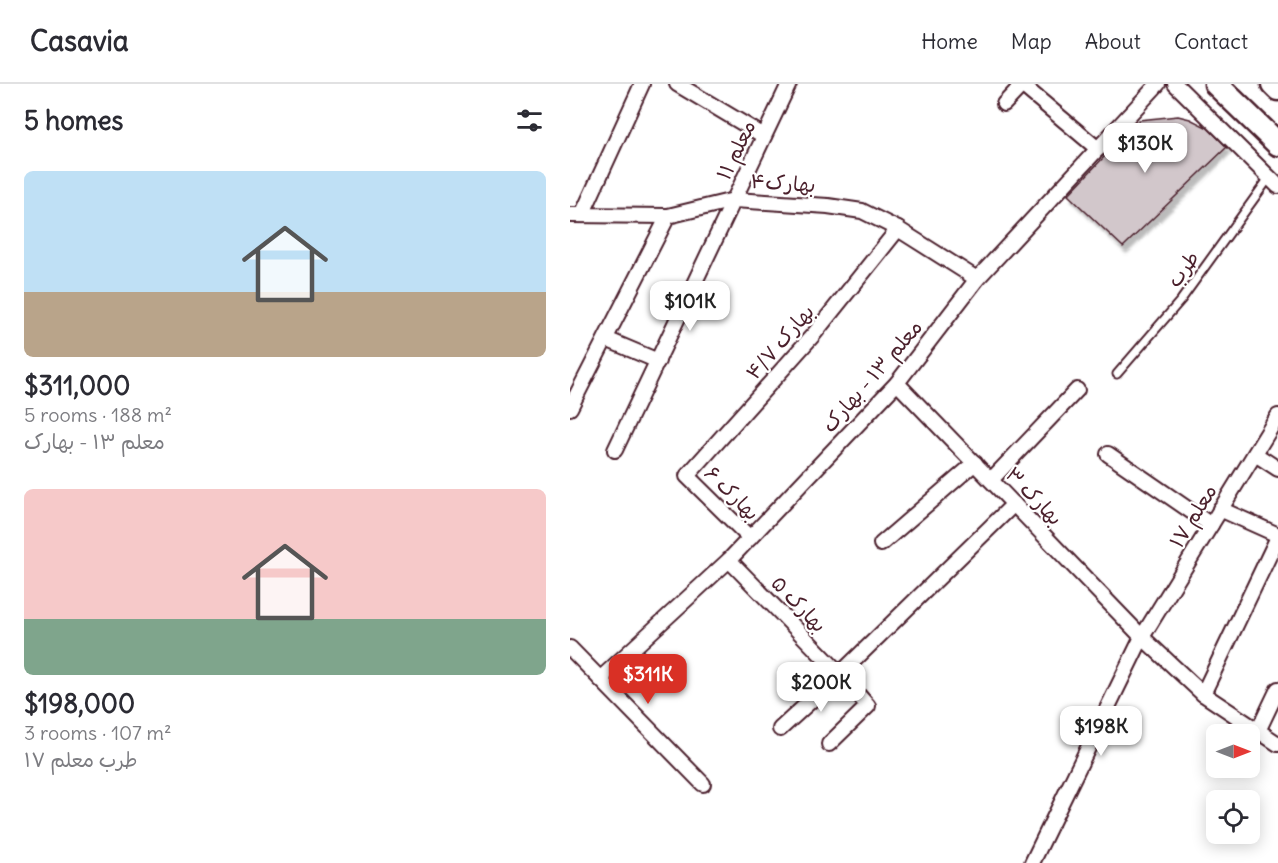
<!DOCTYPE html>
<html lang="en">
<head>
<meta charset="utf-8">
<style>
  :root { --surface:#fff; --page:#f7f7f7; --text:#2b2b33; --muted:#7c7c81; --line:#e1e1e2; --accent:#d93025 }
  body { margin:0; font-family:Delius,"Playpen Sans Arabic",sans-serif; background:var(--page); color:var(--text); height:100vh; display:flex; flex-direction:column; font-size:22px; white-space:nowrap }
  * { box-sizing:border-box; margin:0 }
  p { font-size:20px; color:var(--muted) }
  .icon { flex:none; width:33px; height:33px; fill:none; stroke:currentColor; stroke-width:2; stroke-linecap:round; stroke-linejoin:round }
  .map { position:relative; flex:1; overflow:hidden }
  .side { display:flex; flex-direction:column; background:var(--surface); width:570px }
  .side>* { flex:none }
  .needle { width:39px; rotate:90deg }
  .tools { position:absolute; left:636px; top:640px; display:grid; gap:12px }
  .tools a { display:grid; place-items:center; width:54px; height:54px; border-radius:9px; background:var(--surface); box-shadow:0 3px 15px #0003; font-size:30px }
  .price { position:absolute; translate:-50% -51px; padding:0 14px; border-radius:12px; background:#fff; color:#222; font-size:20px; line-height:39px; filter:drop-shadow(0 2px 3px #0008) }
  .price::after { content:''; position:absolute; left:50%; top:36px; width:18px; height:14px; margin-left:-9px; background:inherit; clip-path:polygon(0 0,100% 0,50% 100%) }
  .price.on { background:var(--accent); color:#fff }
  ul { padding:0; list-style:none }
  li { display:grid; align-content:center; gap:12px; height:318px; padding:0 24px }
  li span { display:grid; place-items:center; height:186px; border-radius:9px; color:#555 }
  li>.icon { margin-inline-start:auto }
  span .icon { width:108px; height:108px; fill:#fffc; stroke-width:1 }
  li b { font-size:26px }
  h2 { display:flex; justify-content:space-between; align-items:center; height:72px; padding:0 24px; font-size:26px }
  header { display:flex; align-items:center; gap:36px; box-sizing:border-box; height:84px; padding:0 30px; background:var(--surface); border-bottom:2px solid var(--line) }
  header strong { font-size:28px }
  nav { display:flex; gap:33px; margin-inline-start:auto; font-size:21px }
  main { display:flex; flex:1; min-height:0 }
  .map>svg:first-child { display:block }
  .building { fill:#d2c7cb; stroke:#4a1f2b; stroke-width:1.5; filter:url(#shadow) }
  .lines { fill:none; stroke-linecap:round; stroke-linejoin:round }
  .service-casing { stroke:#4a1f2b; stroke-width:11 }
  .minor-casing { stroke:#4a1f2b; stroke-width:18 }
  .primary-casing { stroke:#4a1f2b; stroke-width:27 }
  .service { stroke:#fff; stroke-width:7 }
  .minor { stroke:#fff; stroke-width:14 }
  .primary { stroke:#fff; stroke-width:22 }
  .labels { text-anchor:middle; stroke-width:4.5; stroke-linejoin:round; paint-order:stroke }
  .street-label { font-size:20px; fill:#4a1f2b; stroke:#fff }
</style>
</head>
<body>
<header>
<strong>Casavia</strong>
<nav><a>Home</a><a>Map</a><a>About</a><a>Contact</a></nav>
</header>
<main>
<section class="side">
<h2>5 homes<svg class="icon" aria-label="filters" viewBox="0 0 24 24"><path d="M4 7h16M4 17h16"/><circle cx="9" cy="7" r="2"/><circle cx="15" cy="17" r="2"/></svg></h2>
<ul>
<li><span style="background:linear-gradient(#bfe0f5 65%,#b9a48a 0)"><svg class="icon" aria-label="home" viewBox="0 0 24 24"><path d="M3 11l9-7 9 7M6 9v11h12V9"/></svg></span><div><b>$311,000</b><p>5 rooms · 188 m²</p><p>معلم ۱۳ - بهارک</p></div></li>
<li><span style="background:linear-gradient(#f6c9c9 70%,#7fa58c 0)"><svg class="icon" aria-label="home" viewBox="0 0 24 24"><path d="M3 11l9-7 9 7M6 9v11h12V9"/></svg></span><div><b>$198,000</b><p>3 rooms · 107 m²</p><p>طرب معلم ۱۷</p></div></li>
</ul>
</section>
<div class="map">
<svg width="708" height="779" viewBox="0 0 708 779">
  <defs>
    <filter id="shadow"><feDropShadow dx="3.5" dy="6" stdDeviation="1.5" flood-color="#0004"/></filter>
  </defs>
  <rect width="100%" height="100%" fill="#fff"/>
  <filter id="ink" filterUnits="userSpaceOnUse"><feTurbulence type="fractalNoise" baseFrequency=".0167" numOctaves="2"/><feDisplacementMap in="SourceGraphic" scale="12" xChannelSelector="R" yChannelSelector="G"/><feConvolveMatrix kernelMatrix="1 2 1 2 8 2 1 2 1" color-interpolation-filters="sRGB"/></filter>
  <g filter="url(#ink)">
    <polygon class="building" points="608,32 620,35 638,44 657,63 553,163 498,111 569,36"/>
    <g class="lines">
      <defs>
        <polyline id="service" points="547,290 611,216 699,94"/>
        <g id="minor">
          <polyline points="107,0 194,52"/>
          <polyline points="605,0 708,102"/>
          <polyline points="452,1 528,65"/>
          <polyline points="434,20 453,0"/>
          <polyline points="0,131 98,132 164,116 258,122 292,127 328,145 407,195"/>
          <polyline points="12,131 72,0"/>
          <polyline points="36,255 88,277"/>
          <polyline points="327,299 572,553 633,610 708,660"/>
          <polyline points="0,324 98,132"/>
          <polyline points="45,366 219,0"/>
          <polyline points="538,370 641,441"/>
          <polyline points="685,370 708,385"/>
          <polyline points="421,396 507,306"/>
          <polyline points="650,425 708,451"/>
          <polyline points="180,454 117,392 244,250 328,145"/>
          <polyline points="311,460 405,379"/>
          <polyline points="159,476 270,590 298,622 259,660"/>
          <polyline points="0,564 133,700"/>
          <polyline points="30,595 159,476 327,299 407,195 588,0"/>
          <polyline points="633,610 708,453"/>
          <polyline points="210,645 270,590 444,420"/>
          <polyline points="688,647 708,605"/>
          <polyline points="462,779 572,553 708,332"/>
        </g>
        <g id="primary">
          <polyline points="646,0 708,60"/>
          <polyline points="703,0 708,5"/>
        </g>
      </defs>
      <use href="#service" class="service-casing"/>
      <use href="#minor" class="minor-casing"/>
      <use href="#primary" class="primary-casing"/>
      <use href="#service" class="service"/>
      <use href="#minor" class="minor"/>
      <use href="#primary" class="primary"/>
    </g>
  </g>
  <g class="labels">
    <g class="street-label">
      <text transform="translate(166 66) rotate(-64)" y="7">معلم ۱۱</text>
      <text transform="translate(213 99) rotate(4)" y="7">بهارک۴</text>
      <text transform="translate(613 185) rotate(-54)" y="7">طرب</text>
      <text transform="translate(210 258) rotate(-49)" y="7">بهارک ۴/۷</text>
      <text transform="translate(302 292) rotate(-49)" y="7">معلم ۱۳ - بهارک</text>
      <text transform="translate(162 409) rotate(45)" y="7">بهارک ۶</text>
      <text transform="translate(464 412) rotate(46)" y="7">بهارک ۳</text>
      <text transform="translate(623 432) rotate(-58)" y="7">معلم ۱۷</text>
      <text transform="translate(229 520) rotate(46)" y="7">بهارک ۵</text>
    </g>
  </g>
</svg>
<div class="tools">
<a><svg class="needle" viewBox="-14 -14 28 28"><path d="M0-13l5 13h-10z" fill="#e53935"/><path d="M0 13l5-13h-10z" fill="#7c7c81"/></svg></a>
<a><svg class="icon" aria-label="locate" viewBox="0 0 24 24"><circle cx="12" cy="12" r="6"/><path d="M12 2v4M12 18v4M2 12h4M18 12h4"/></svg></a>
</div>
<b class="price" style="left:575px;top:90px">$130K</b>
<b class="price" style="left:120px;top:248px">$101K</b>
<b class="price on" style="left:78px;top:621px">$311K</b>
<b class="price" style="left:251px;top:629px">$200K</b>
<b class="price" style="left:531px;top:673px">$198K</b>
</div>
</main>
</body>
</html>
